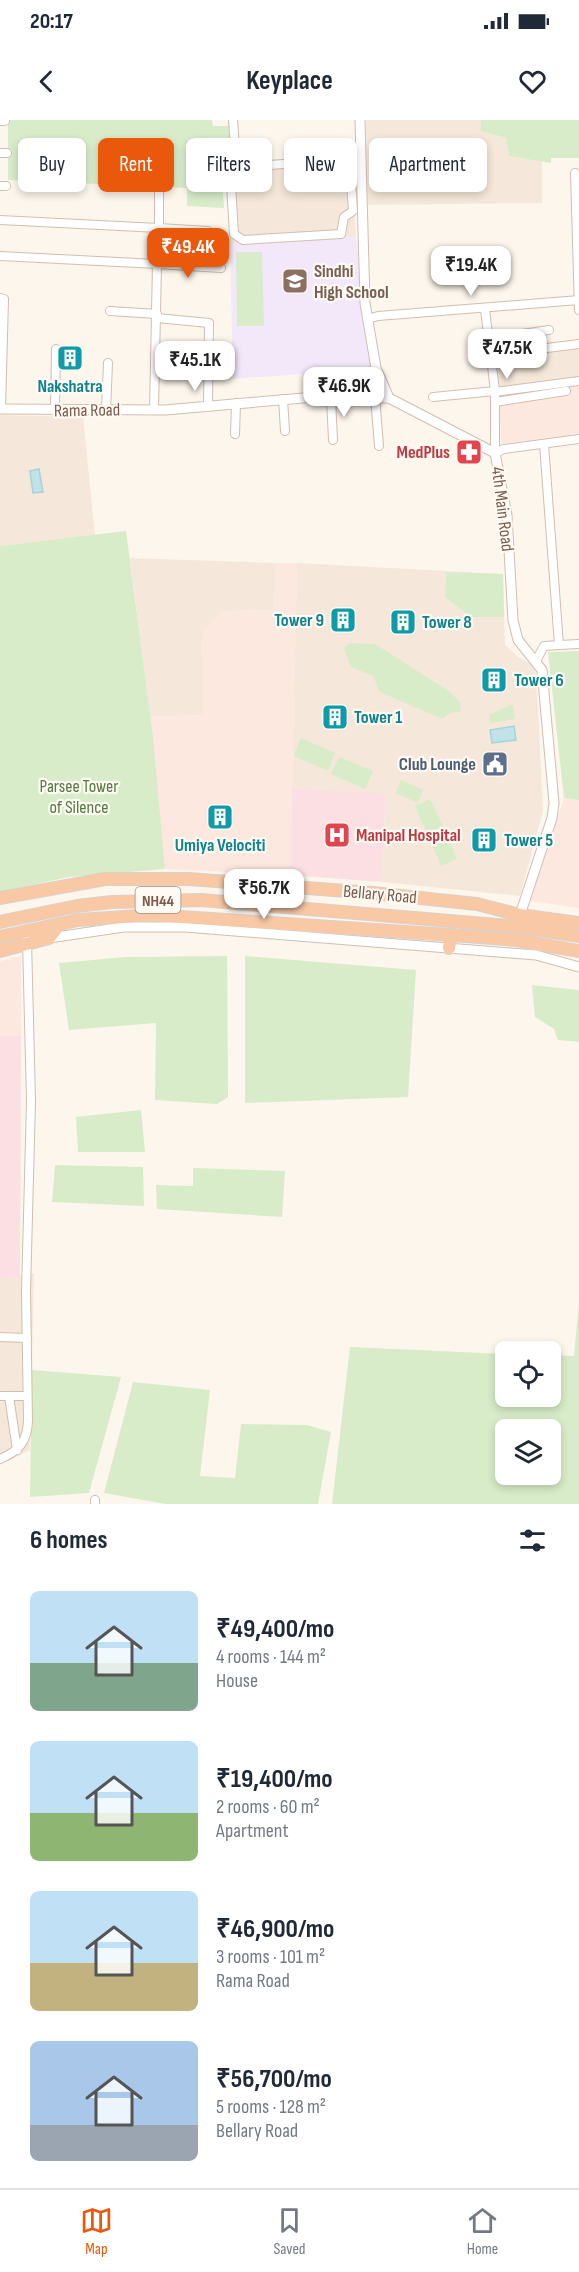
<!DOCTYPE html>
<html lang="en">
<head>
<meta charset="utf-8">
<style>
  :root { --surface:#fff; --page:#f6f6f7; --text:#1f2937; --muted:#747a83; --line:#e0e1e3; --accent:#ea580c }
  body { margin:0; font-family:"Sofia Sans Condensed",sans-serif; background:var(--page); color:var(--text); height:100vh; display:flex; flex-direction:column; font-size:22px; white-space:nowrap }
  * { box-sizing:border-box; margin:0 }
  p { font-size:20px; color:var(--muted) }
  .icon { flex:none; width:33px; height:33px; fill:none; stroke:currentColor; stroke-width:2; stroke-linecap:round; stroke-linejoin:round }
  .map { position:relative; height:1384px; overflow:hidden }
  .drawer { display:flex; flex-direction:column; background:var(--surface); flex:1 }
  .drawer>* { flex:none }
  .guide { position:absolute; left:18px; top:18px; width:543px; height:54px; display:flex; gap:12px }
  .buttons { position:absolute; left:495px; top:1221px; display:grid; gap:12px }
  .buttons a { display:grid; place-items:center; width:66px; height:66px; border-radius:9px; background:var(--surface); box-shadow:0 3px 9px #0003; font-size:30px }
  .price { position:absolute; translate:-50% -51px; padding:0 14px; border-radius:12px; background:#fff; color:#222; font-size:20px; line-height:39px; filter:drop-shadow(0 2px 3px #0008) }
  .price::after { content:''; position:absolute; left:50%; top:36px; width:18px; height:14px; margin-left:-9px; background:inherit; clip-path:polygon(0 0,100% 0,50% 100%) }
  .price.on { background:var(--accent); color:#fff }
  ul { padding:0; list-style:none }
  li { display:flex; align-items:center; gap:18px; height:150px; padding:0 30px }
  li span { display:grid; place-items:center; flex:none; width:168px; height:120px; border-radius:9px; color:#555 }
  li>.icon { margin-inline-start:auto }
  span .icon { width:72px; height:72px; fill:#fffc; stroke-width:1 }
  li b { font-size:26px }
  h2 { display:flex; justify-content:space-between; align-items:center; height:72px; padding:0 30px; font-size:26px }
  .tag { padding:0 21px; border-radius:9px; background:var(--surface); box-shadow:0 3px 9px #0003; font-size:21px; line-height:54px }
  .tag.on { background:var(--accent); color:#fff }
  .status { display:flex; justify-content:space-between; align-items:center; height:42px; padding:0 30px; background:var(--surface); direction:ltr }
  .status svg { height:16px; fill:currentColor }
  header { display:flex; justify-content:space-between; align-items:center; height:78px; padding:0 30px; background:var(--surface); font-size:27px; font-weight:700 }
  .menu { display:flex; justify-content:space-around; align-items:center; height:84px; border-top:2px solid var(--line); background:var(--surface); font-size:16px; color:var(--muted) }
  .menu a { display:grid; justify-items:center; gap:3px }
  .menu .on { color:var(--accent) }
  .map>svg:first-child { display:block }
  .residential { fill:#f5e8da }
  .commercial { fill:#fde8e0 }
  .education { fill:#f3e8fa }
  .medical { fill:#fbdfe3 }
  .green { fill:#d8ecc9; fill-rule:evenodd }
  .water { fill:#bfe3e8; stroke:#a5d3da; stroke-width:1.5 }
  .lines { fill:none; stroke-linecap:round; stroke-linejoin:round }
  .minor-casing { stroke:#d1beb0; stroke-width:10 }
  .tertiary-casing { stroke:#d1beb0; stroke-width:11 }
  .trunk-casing { stroke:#dad1cd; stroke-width:14 }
  .minor { stroke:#fff; stroke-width:8 }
  .tertiary { stroke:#fff; stroke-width:9 }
  .trunk { stroke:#f9c8a4; stroke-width:12 }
  .labels { text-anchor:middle; stroke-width:4.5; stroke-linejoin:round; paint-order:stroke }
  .shield { fill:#fffaf3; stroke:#a28b7f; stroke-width:1.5 }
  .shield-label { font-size:16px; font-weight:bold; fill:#7a5c4d }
  .education-label { font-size:18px; font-weight:bold; fill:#785e54; stroke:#fffaf3; text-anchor:start }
  .culture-label { font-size:18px; font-weight:bold; fill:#0d838f; stroke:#fffaf3; text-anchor:start }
  .street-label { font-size:18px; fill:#7a5c4d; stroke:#fffaf3 }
  .health-label { font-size:18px; font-weight:bold; fill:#be3a42; stroke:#fffaf3; text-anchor:end }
  .service-label { font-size:18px; font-weight:bold; fill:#4e5e75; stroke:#fffaf3; text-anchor:end }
  .park-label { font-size:18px; fill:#537a41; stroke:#fffaf3 }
</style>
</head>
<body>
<div class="status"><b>20:17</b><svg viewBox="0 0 49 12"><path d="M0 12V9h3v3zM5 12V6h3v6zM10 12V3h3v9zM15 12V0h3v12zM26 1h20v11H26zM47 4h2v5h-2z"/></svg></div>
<header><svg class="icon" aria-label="back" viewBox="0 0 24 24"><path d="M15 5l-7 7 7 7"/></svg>Keyplace<svg class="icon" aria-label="heart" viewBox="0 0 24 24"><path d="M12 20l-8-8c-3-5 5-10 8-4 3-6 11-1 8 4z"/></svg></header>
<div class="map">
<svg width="579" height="1384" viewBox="0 0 579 1384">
  <rect width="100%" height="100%" fill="#fdf6ec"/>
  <g class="residential">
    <polygon points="366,0 481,0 482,11 506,18 509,36 542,41 542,83 368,85"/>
    <polygon points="352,34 356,117 230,124 226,43"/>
    <polygon points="579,221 579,266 499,278 493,232"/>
    <polygon points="0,295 83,297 95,415 0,426"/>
    <polygon points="130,438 276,443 274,490 225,491 202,514 204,595 150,597"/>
    <polygon points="297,443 503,454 505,525 518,537 535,546 538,587 543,691 520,776 381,762 386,675 292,668"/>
    <polygon points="34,1153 30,1330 0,1345 0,1159"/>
  </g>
  <g class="commercial">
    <polygon points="579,266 579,314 501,324 499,278"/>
    <polygon points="276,443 297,443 290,755 165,749 150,597 203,595 202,514 225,491 274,490"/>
    <polygon points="564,678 579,680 579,788 530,781"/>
    <polygon points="21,836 21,916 0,916 0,841"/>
  </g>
  <polygon class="education" points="356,117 371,249 233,259 230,124"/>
  <g class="medical">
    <polygon points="292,668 386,674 381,762 290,755"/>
    <polygon points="0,916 21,916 20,1157 0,1159"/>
  </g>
  <g class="green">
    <polygon points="8,0 212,0 213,6 230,6 231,40 221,40 224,88 187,86 187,68 8,60"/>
    <polygon points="481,0 579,0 579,38 551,38 551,43 509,36 506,18 481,11"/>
    <polygon points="445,26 445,46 403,47 403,26"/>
    <polygon points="236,132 262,132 264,206 237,206"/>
    <polygon points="126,411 153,617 165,749 69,757 0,772 0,426"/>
    <polygon points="446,452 503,454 504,497 471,497 445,477"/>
    <polygon points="350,523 375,524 449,571 460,582 461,591 448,594 442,599 380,572 373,556 351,547 344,528"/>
    <polygon points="579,531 579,680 564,678 548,532"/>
    <polygon points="513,584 515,599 490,603 489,595"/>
    <polygon points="301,618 335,633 328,651 294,636"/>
    <polygon points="339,637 373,651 365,669 331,654"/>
    <polygon points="401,660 423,670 418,683 396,673"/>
    <polygon points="430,679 443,706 427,713 415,686"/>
    <polygon points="445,710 457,739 441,746 429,717"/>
    <polygon points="227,836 228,977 217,984 155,980 156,903 69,910 59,843 126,837"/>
    <polygon points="245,836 416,850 408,977 245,983"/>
    <polygon points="532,865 579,870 579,922 558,920 554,909 535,897"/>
    <polygon points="141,990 145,1032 78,1032 76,997"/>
    <polygon points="55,1045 143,1047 144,1086 52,1082"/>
    <polygon points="193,1048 285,1051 282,1097 157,1089 156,1065 193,1066"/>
    <path d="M579 1182V1384H332L350 1227 505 1234 506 1276H550L551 1235 574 1236ZM506 1310H550V1354H506Z"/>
    <polygon points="32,1250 121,1257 89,1373 30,1377"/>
    <polygon points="133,1262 210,1270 200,1356 235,1358 241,1304 307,1305 331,1312 318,1384 166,1384 104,1373"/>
  </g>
  <g class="water">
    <polygon points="39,349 43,372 33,373 30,351"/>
    <polygon points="514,606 516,620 492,623 490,610"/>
  </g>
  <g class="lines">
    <defs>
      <g id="minor">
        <polyline points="233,0 235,27"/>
        <polyline points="0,1 5,1"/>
        <polyline points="0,33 7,33"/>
        <polyline points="361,38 230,48 234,114 243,120 341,114 344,97 353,91 350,49 361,46"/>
        <polyline points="575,53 579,190"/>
        <polyline points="0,66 6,66"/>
        <polyline points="159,73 159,108 208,111"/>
        <polyline points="0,100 159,108 157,144 221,148"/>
        <polyline points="0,136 157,144 154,290"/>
        <polyline points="0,178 4,179 1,289"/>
        <polyline points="485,189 495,271 495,333 504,329 579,319"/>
        <polyline points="110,191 157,194"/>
        <polyline points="157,198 209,203 208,285"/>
        <polyline points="368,199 378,196 579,180"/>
        <polyline points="489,219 549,210"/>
        <polyline points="491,235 579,224"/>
        <polyline points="495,272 579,261"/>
        <polyline points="331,277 333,320"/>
        <polyline points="375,277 379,326"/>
        <polyline points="433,277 495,271"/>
        <polyline points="283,279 285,311"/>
        <polyline points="495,282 566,271"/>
        <polyline points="106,290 108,243"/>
        <polyline points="55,291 56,229"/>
        <polyline points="235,314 236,283"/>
        <polyline points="559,525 579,524"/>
        <polyline points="536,541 544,526 559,525 544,324"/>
        <polyline points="0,1217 27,1218"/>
        <polyline points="0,1276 9,1276 17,1330"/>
        <polyline points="9,1276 27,1276"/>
        <path d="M0 1339C19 1331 27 1322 28 1301L26 1172 31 981 27 820"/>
        <polyline points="95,1384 95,1380"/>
      </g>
      <g id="tertiary">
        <polyline points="360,0 365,183 376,248 389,278 495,333 507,395 513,500 518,520 542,550 554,683 552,698 520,795"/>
        <polyline points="0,289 165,290 315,277 389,278"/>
        <polyline points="49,818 124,807 185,807 536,835 579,847"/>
      </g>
      <g id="trunk">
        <polyline points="0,778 105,759 189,759 373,773 477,784 520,795 579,803"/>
        <polyline points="0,802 77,786 112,782 201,780 521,807 579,816"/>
        <polyline points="0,817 78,800 153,795 451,815 516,820 579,831"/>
        <polyline points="449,828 451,815"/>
        <polyline points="0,831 49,818 60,804"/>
      </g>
    </defs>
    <use href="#minor" class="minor-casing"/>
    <use href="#tertiary" class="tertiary-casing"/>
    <use href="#trunk" class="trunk-casing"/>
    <use href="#minor" class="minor"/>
    <use href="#tertiary" class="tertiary"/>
    <use href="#trunk" class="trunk"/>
  </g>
  <defs>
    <symbol id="school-square" viewBox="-11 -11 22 22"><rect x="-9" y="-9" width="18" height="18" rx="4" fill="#8d6e63" stroke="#fffaf3"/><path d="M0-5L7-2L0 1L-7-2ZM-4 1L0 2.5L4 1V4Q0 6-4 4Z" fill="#fff"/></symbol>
    <symbol id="building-square" viewBox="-11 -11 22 22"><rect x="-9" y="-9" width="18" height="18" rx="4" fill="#0f9aa8" stroke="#fffaf3"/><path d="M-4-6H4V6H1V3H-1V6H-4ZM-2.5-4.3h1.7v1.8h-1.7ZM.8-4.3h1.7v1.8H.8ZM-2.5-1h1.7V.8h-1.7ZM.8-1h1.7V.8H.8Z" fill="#fff"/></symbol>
    <symbol id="pharmacy-square" viewBox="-11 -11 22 22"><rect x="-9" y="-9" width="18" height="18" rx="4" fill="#e0444e" stroke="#fffaf3"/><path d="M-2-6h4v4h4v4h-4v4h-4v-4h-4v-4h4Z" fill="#fff"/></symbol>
    <symbol id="civic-square" viewBox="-11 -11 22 22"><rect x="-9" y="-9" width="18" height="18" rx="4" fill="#5c6f8a" stroke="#fffaf3"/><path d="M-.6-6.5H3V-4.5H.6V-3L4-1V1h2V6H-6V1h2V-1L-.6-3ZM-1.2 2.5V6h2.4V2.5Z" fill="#fff"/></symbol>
    <symbol id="hospital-square" viewBox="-11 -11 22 22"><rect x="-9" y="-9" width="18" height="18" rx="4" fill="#e0444e" stroke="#fffaf3"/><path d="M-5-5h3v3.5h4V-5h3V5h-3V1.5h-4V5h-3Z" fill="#fff"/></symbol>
  </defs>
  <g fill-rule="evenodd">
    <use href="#school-square" x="280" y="146" width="30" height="30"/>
    <use href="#building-square" x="55" y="223" width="30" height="30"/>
    <use href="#pharmacy-square" x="454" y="317" width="30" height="30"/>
    <use href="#building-square" x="328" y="485" width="30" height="30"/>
    <use href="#building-square" x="388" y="487" width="30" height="30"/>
    <use href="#building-square" x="479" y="545" width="30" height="30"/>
    <use href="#building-square" x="320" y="582" width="30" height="30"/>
    <use href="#civic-square" x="480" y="629" width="30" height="30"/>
    <use href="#building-square" x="205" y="682" width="30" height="30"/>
    <use href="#hospital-square" x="322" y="700" width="30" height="30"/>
    <use href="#building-square" x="469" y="705" width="30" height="30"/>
  </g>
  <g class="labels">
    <rect class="shield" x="135.5" y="767" width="45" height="26" rx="4.5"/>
    <g class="shield-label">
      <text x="158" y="786">NH44</text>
    </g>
    <g class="education-label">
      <text x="314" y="157">Sindhi<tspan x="314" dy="21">High School</tspan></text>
    </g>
    <g class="culture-label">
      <text x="70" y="272" text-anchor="middle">Nakshatra</text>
      <text x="324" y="506" text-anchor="end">Tower 9</text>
      <text x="422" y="508">Tower 8</text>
      <text x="514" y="566">Tower 6</text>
      <text x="354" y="603">Tower 1</text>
      <text x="504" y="726">Tower 5</text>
      <text x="220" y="731" text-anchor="middle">Umiya Velociti</text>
    </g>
    <g class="street-label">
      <text transform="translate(87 290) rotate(-1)" y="6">Rama Road</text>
      <text transform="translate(503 389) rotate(83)" y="6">4th Main Road</text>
      <text transform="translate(380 774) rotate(5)" y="6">Bellary Road</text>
    </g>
    <g class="health-label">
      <text x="450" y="338">MedPlus</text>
      <text x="356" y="721" text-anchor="start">Manipal Hospital</text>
    </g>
    <g class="service-label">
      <text x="476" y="650">Club Lounge</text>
    </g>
    <g class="park-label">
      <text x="79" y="672">Parsee Tower<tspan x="79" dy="21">of Silence</tspan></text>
    </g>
  </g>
</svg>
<div class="buttons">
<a><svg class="icon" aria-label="locate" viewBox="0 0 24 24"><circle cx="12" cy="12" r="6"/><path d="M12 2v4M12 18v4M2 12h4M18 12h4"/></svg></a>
<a><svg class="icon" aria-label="layers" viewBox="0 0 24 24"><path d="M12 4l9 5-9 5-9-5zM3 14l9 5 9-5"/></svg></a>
</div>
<b class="price on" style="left:188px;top:159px">₹49.4K</b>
<b class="price" style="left:471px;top:177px">₹19.4K</b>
<b class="price" style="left:507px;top:260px">₹47.5K</b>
<b class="price" style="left:195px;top:272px">₹45.1K</b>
<b class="price" style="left:344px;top:298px">₹46.9K</b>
<b class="price" style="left:264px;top:800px">₹56.7K</b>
<div class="guide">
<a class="tag">Buy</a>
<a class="tag on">Rent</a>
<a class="tag">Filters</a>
<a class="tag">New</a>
<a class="tag">Apartment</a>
</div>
</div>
<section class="drawer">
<h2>6 homes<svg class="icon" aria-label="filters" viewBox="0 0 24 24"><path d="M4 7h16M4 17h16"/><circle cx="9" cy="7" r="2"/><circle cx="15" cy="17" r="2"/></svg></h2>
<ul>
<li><span style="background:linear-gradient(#bfe0f5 60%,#7fa58c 0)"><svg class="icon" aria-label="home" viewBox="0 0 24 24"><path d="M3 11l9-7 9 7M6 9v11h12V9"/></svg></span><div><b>₹49,400/mo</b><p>4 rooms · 144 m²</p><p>House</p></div></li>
<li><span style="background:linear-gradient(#bfe0f5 60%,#8fb573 0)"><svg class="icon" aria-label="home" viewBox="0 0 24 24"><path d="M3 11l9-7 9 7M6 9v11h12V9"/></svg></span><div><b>₹19,400/mo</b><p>2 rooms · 60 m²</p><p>Apartment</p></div></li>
<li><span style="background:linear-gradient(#bfe0f5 60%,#c2b280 0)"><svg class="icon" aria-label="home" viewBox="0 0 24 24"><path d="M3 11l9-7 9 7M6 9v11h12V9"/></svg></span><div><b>₹46,900/mo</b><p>3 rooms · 101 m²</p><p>Rama Road</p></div></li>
<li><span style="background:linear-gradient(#a9c7e8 70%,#9aa5b1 0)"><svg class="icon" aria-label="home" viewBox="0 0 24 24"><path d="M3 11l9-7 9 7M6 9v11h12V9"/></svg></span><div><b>₹56,700/mo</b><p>5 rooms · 128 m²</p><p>Bellary Road</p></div></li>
</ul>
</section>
<nav class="menu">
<a class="on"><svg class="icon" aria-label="map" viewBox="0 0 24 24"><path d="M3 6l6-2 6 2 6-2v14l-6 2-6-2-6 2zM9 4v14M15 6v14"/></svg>Map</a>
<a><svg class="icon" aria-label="saved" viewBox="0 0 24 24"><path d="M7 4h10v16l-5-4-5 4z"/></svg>Saved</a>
<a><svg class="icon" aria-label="home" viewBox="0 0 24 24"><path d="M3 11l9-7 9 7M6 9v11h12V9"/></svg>Home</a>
</nav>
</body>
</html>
